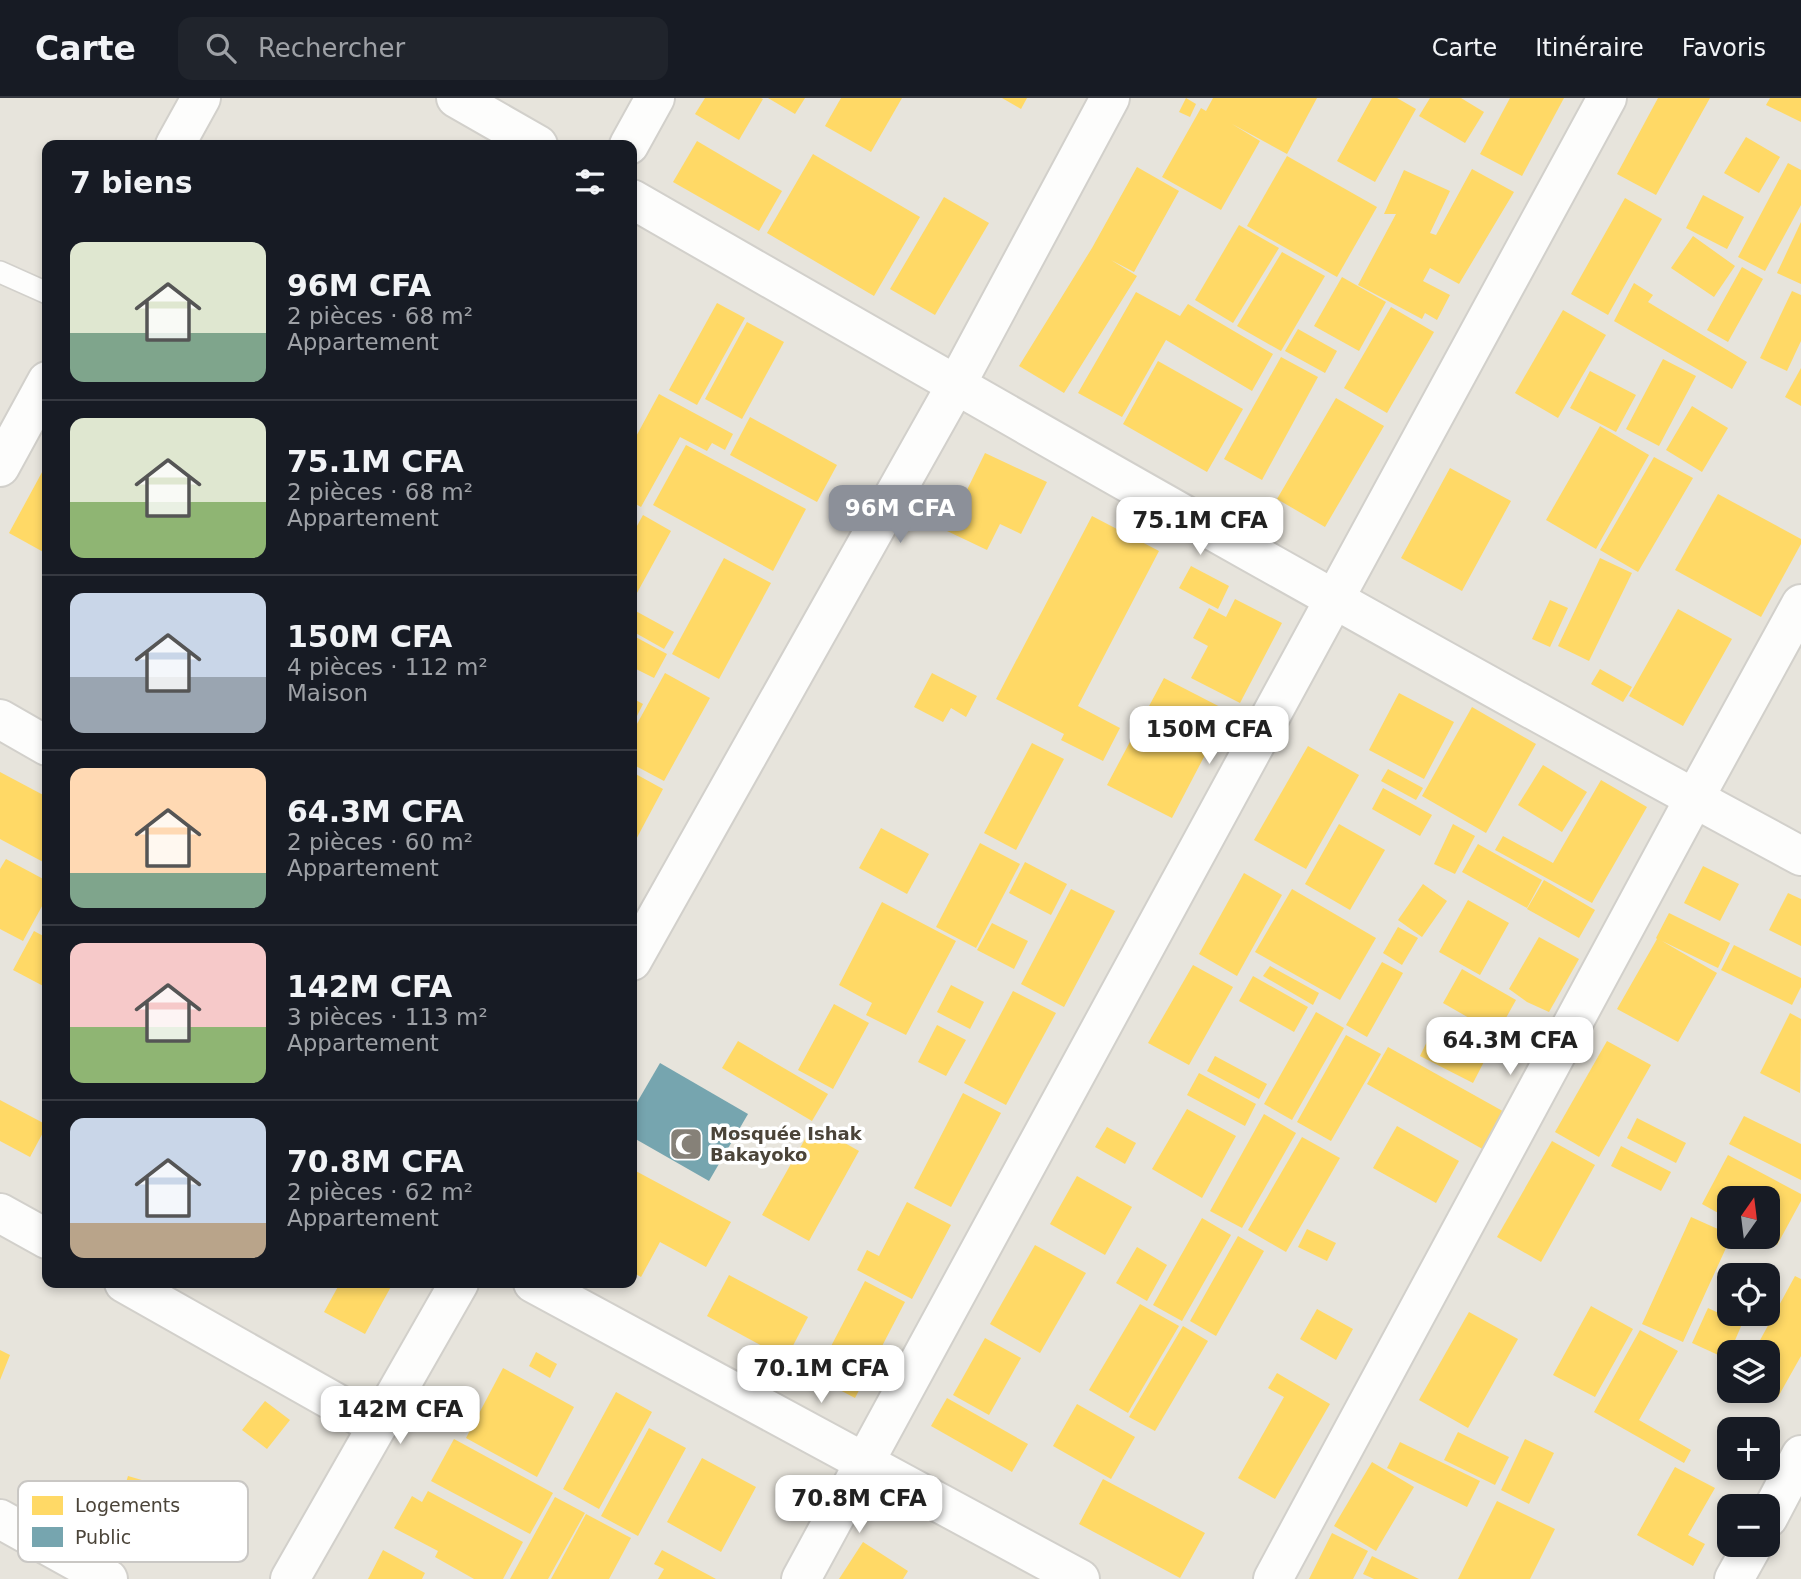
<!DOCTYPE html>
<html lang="fr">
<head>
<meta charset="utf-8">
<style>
  :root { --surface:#171b24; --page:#20242c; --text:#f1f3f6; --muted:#9ea1a6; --line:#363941; --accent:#8c9099 }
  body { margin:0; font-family:"DejaVu Sans",sans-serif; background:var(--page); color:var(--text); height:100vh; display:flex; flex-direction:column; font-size:26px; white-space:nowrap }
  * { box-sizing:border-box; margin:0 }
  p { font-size:23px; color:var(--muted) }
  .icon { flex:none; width:38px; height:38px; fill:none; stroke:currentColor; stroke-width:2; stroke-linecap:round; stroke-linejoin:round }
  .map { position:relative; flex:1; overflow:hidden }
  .details { position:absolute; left:42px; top:42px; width:595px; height:1148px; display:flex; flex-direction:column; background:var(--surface); border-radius:14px; box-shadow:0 4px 10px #0003 }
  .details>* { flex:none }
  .needle { width:46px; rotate:14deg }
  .controls { position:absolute; left:1717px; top:1088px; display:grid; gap:14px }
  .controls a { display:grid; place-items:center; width:63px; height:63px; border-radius:14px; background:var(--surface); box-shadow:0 4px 10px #0003; font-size:35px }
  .price { position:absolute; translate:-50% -60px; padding:0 16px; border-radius:14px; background:#fff; color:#222; font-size:23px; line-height:46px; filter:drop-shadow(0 2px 4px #0008) }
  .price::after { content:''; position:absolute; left:50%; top:42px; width:21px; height:16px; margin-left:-10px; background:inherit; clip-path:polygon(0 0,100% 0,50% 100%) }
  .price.active { background:var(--accent); color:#fff }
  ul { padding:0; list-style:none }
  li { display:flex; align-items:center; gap:21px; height:175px; padding:0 28px }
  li+li { border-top:2px solid var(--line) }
  li span { display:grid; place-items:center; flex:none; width:196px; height:140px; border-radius:14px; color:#555 }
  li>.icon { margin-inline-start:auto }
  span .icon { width:84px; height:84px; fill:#fffc; stroke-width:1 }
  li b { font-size:30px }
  h2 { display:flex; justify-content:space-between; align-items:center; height:84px; padding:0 28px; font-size:30px }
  header { display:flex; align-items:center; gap:42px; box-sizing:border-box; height:98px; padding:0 35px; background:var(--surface); border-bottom:2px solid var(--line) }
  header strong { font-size:33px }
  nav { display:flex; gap:38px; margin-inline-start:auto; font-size:24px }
  .search { width:490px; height:63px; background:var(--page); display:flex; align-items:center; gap:18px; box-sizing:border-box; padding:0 24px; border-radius:14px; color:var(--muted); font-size:26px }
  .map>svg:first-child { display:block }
  .residential { fill:#e7e4dc; fill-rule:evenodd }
  .homes { fill:#ffd966 }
  .public { fill:#76a5af }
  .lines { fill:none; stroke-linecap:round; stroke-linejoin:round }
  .lane-casing { stroke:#d2d0cb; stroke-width:24 }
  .street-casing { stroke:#d2d0cb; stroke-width:42 }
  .lane { stroke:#fdfdfc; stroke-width:21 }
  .street { stroke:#fdfdfc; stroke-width:38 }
  .labels { text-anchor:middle; stroke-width:7; stroke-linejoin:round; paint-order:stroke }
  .poi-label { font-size:18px; font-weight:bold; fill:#4b4439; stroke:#fff; text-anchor:start }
  .key { fill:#fff; stroke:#c9c7c4; stroke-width:2 }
  .key-label { font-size:19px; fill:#4b4439 }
</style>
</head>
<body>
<header>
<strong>Carte</strong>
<div class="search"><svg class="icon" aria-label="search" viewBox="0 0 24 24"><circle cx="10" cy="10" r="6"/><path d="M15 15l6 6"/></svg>Rechercher</div>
<nav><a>Carte</a><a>Itinéraire</a><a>Favoris</a></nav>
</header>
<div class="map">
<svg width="1801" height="1481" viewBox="0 0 1801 1481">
  <rect width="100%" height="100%" fill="#f4f2ee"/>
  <path class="residential" d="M0 0H1801V1481H0ZM47 47H632V1185H47ZM1729 1101H1768V1139H1729ZM1729 1178H1768V1216H1729ZM1729 1255H1768V1293H1729ZM1729 1332H1768V1370H1729ZM1729 1409H1768V1447H1729Z"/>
  <g class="homes">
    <polygon points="705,0 761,0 763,1 739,42 695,16"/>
    <polygon points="768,0 805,0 795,16"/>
    <polygon points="841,0 902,0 871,54 825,28"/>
    <polygon points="1002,0 1027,0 1021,11"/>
    <polygon points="1186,0 1196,6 1190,19 1179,14"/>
    <polygon points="1213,0 1317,0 1287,56 1232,26 1260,43 1221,112 1162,79 1201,10 1206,13"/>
    <polygon points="1372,0 1397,0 1416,11 1375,84 1337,63"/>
    <polygon points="1430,0 1461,0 1484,14 1465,45 1419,18"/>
    <polygon points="1510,0 1564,0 1522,78 1480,56"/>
    <polygon points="1658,0 1710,0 1656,97 1617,76"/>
    <polygon points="1770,0 1801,0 1801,24 1766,7"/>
    <polygon points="1746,39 1780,59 1759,95 1724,75"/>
    <polygon points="697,43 782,93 759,133 673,84"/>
    <polygon points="813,56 920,119 874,198 767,135"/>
    <polygon points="1287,58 1377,109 1337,179 1247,128"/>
    <polygon points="1788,65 1801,72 1801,107 1765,173 1738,159"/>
    <polygon points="1137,69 1179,93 1134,174 1111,162 1137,178 1064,295 1019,268 1092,150"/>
    <polygon points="1472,71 1514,94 1459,186 1430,170 1423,183 1450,197 1437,222 1425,215 1422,221 1358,187 1396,116 1384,116 1404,72 1450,93 1430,135 1436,137"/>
    <polygon points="1703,97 1744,119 1727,151 1686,130"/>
    <polygon points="944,99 989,125 935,217 890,191"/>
    <polygon points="1625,100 1662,121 1608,217 1571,196"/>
    <polygon points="1801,124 1801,186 1777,175"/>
    <polygon points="1239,127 1279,150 1233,225 1195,202"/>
    <polygon points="1693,138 1735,168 1714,199 1671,170"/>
    <polygon points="1282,154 1325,178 1281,253 1237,228"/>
    <polygon points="1742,169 1763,181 1728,244 1707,232"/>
    <polygon points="1342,179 1386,204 1359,253 1314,228"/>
    <polygon points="1634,185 1653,197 1648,204 1747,264 1732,291 1614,223"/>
    <polygon points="1792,193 1801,197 1801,243 1787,273 1760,260"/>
    <polygon points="1136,194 1180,218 1188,206 1273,256 1252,293 1166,242 1122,319 1078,295"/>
    <polygon points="717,205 745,220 697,307 669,292"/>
    <polygon points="1391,209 1434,234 1387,315 1344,290"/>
    <polygon points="1563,212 1606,237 1558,320 1515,295"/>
    <polygon points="747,224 784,244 742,321 705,301"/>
    <polygon points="1298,231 1337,253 1325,275 1285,253"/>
    <polygon points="1281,259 1318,279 1262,382 1224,361"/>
    <polygon points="1663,261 1696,278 1659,348 1626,331"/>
    <polygon points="1158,263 1243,311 1207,374 1123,326"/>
    <polygon points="1801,270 1801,308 1785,299"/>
    <polygon points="1590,273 1636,297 1616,334 1570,310"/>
    <polygon points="659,296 733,336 725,352 712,345 707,353 680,339 641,409 632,404 632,346"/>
    <polygon points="1336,300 1384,328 1325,429 1277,401"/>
    <polygon points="1692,308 1728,330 1702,374 1666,352"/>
    <polygon points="750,319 837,367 817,404 730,357"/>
    <polygon points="1600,328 1649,357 1596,451 1546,422"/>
    <polygon points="686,347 806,411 773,473 653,407"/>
    <polygon points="985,355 1047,384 1021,436 1000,426 987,452 947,433"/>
    <polygon points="1654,359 1693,380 1638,474 1600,452"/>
    <polygon points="47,365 47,456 9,435"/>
    <polygon points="1450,370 1511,403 1462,493 1401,460"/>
    <polygon points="1718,396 1801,441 1801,446 1761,519 1675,472"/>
    <polygon points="643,417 671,433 632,504 632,437"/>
    <polygon points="1092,418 1159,453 1078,608 1120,630 1103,663 1061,642 1064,636 996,601"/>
    <polygon points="724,460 771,485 719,581 672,556"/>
    <polygon points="1600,460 1632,475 1589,563 1558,548"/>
    <polygon points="1191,468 1229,488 1218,511 1179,490"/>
    <polygon points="1235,501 1282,525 1240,605 1191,580 1208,548 1193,540 1209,510 1226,519"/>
    <polygon points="1550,502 1568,510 1550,549 1532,541"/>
    <polygon points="632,511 674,534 664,551 632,533"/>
    <polygon points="1678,511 1732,541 1683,628 1629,598"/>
    <polygon points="632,537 667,556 654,580 632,569"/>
    <polygon points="1600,571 1632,589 1623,604 1591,586"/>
    <polygon points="665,575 710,600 664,683 632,666 632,635"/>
    <polygon points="932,575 977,598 966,619 951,610 943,624 914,609"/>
    <polygon points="1164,580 1228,613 1172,720 1107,687"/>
    <polygon points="1399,595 1454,624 1424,681 1369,652"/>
    <polygon points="632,600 643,606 632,628"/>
    <polygon points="1472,609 1536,646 1486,735 1422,698"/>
    <polygon points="1032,645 1064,661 1016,752 984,735"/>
    <polygon points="1308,648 1359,677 1306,771 1254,742"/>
    <polygon points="1543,667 1587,694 1562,734 1518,707"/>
    <polygon points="1388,671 1423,690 1416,702 1381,683"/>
    <polygon points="0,674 47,699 47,766 0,741"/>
    <polygon points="632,674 663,691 632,749"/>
    <polygon points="1601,682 1647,709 1592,805 1495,752 1503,738 1553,765"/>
    <polygon points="1383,690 1432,717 1420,738 1372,711"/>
    <polygon points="1339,726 1385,752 1350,812 1305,786"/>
    <polygon points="1453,726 1475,738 1455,776 1434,766"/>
    <polygon points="881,730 929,756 907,796 859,770"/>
    <polygon points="980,745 1020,766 976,850 936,829"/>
    <polygon points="1478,746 1542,782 1527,810 1462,774"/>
    <polygon points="6,761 47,783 47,799 23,843 0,831 0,771"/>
    <polygon points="1025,764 1067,786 1051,817 1009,795"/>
    <polygon points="1703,768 1739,786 1720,823 1684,805"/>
    <polygon points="1244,775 1282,797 1237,878 1199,856"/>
    <polygon points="1544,782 1595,812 1579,840 1527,811"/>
    <polygon points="1423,786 1447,803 1422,839 1398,822"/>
    <polygon points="1071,791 1115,813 1064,909 1021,886"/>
    <polygon points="1292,791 1376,840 1340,902 1255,854"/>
    <polygon points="1788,795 1801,801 1801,848 1769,832"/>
    <polygon points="1468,802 1509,825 1480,877 1439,854"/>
    <polygon points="882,804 956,843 906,937 866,917 872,905 839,887"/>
    <polygon points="1669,815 1730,845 1718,870 1662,843 1717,875 1678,944 1617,911 1657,841 1656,840"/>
    <polygon points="992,825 1028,843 1014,871 977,852"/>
    <polygon points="1398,829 1418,840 1402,867 1383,855"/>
    <polygon points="34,833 47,840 47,890 13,872"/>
    <polygon points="1539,839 1579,861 1549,914 1527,904 1509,891"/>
    <polygon points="1734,847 1801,880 1801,889 1792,907 1721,872"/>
    <polygon points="1382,864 1403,875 1367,939 1346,927"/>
    <polygon points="1193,867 1233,889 1189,967 1148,945"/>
    <polygon points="1270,868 1319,895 1313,907 1263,878"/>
    <polygon points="1462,871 1516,902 1497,936 1443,905"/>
    <polygon points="1253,878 1308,909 1294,934 1239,903"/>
    <polygon points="951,887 984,904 970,931 937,914"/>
    <polygon points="1013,893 1056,915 1006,1007 964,985"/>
    <polygon points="834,906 869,925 833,991 798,972"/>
    <polygon points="1316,914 1344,930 1292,1022 1264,1006"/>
    <polygon points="1790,915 1801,921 1800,995 1760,975"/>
    <polygon points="937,927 966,942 946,978 918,964"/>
    <polygon points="1435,927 1489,954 1473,985 1420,958"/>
    <polygon points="1346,937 1381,956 1331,1043 1297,1024"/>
    <polygon points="738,943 828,996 812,1023 722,970"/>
    <polygon points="1607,943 1651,967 1599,1059 1555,1034"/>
    <polygon points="1388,949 1508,1016 1486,1053 1367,986"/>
    <polygon points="1215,958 1267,986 1259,1001 1207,973"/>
    <polygon points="1199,975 1256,1006 1245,1028 1187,997"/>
    <polygon points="963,995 1001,1015 951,1109 914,1090"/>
    <polygon points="0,1002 47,1027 30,1059 0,1043"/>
    <polygon points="1187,1011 1236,1038 1202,1100 1152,1071"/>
    <polygon points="1264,1016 1296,1035 1242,1130 1210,1113"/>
    <polygon points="1744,1018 1801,1046 1801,1082 1729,1046"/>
    <polygon points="1637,1020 1686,1045 1676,1065 1627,1040"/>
    <polygon points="813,1027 859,1053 809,1143 762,1117"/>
    <polygon points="1397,1028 1459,1063 1436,1105 1373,1070"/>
    <polygon points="1107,1029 1136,1045 1125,1066 1095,1049"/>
    <polygon points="1302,1039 1340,1060 1286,1154 1248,1132"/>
    <polygon points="1552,1043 1595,1067 1541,1164 1497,1139"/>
    <polygon points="1621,1048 1671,1074 1661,1093 1611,1068"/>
    <polygon points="1728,1057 1801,1096 1801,1103 1777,1147 1763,1139 1768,1139 1768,1101 1729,1101 1729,1121 1702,1106"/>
    <polygon points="632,1071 731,1124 706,1169 660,1144 641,1179 632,1174"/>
    <polygon points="1077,1078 1132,1109 1105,1157 1050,1126"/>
    <polygon points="907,1104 951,1127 912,1201 857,1172 867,1152 879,1158"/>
    <polygon points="1691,1119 1729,1136 1729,1139 1731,1139 1683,1244 1642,1226"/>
    <polygon points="1202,1120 1231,1137 1182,1223 1153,1207"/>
    <polygon points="1307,1131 1336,1145 1327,1163 1298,1149"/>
    <polygon points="1238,1138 1264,1153 1216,1238 1190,1223"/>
    <polygon points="1035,1147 1086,1175 1040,1255 990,1226"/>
    <polygon points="1137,1149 1167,1167 1147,1203 1116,1185"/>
    <polygon points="729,1177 808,1219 786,1261 707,1218"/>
    <polygon points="1795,1178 1801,1181 1801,1258 1778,1299 1768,1294 1768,1255 1753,1255"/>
    <polygon points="865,1183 905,1204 855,1300 815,1279"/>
    <polygon points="340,1185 393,1185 365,1236 324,1214"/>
    <polygon points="1140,1206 1179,1228 1128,1315 1089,1292"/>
    <polygon points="1591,1208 1633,1231 1595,1299 1553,1277"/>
    <polygon points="1708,1210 1742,1226 1727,1261 1692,1245"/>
    <polygon points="1317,1211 1353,1231 1336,1262 1300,1241"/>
    <polygon points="1469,1214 1518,1241 1468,1330 1419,1302"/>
    <polygon points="1183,1228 1208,1243 1155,1333 1129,1319"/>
    <polygon points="1640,1232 1678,1253 1639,1322 1691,1352 1684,1365 1594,1314"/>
    <polygon points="985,1240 1021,1260 989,1317 953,1297"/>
    <polygon points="0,1252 10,1257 0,1282"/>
    <polygon points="536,1254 557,1266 550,1280 529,1268"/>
    <polygon points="503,1270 574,1309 537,1379 466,1340"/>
    <polygon points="1277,1275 1330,1306 1275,1401 1238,1380 1284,1299 1268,1290"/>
    <polygon points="616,1294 652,1314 599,1411 563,1391"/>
    <polygon points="947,1300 1028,1346 1012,1374 931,1328"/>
    <polygon points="265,1303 290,1322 267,1351 242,1332"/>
    <polygon points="1077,1306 1135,1339 1111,1381 1053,1348"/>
    <polygon points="649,1330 686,1350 638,1438 601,1418"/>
    <polygon points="1458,1334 1509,1359 1495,1387 1444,1362"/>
    <polygon points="454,1341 553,1395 530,1436 431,1383"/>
    <polygon points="1525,1341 1554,1355 1529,1406 1501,1392"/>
    <polygon points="1400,1344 1480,1383 1467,1409 1387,1370"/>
    <polygon points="702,1360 756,1389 721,1454 667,1424"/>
    <polygon points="1372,1364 1414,1389 1376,1453 1334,1428"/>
    <polygon points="1675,1369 1715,1390 1688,1437 1705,1446 1693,1468 1637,1437"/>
    <polygon points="128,1378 159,1387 144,1433 114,1423"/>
    <polygon points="1103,1381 1205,1435 1180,1480 1079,1426"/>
    <polygon points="428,1393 523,1444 503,1481 474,1481 435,1459 438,1453 394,1430 412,1398 422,1404"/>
    <polygon points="555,1399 585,1415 548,1481 510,1481"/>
    <polygon points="1497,1403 1555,1431 1530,1481 1458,1481"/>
    <polygon points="586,1416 631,1440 609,1481 551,1481"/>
    <polygon points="1332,1435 1368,1453 1353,1481 1309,1481"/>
    <polygon points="863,1444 908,1473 903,1481 839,1481"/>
    <polygon points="383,1452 425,1475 422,1481 368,1481"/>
    <polygon points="662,1452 716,1481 658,1481 664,1471 654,1466"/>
    <polygon points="1372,1458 1419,1481 1374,1481 1363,1476"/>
  </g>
  <polygon class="public" points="660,965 748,1016 709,1083 632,1039 632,1013"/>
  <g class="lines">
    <defs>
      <polyline id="lane" points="0,174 47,195"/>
      <g id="street">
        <polyline points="456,0 538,47"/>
        <polyline points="175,47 201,0"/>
        <polyline points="629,47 655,0"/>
        <path d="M632 101C1020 324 1407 546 1801 758"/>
        <polyline points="0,369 47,283"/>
        <polyline points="0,621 47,648"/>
        <polyline points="632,863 956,287 1110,0"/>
        <polyline points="0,1115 47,1141"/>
        <polyline points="124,1185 377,1328"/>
        <polyline points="533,1185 1080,1481"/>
        <polyline points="1768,1420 1801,1357"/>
        <polyline points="0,1421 108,1481"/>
        <polyline points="290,1481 459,1185"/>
        <polyline points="801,1481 1607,0"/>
        <polyline points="1273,1481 1694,701 1801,506"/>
        <polyline points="1734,1481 1753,1447"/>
      </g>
    </defs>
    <use href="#lane" class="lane-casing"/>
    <use href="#street" class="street-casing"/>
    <use href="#lane" class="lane"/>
    <use href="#street" class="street"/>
  </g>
  <defs>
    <symbol id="mosque-square" viewBox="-11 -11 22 22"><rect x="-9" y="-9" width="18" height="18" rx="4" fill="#868178" stroke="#fff"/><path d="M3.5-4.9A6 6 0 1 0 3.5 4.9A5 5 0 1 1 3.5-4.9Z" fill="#fff"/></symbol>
  </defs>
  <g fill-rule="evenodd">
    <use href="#mosque-square" x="667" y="1027" width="38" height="38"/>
  </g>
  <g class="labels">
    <g class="poi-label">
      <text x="710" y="1042">Mosquée Ishak<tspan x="710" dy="21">Bakayoko</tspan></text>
    </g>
  </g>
  <rect x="18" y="1383" width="230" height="81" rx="10" class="key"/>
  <rect x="32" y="1398" width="31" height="19" fill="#ffd966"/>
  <rect x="32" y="1429" width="31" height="20" fill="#76a5af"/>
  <g class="key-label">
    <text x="75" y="1414">Logements</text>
    <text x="75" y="1446">Public</text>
  </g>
</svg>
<div class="controls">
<a><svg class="needle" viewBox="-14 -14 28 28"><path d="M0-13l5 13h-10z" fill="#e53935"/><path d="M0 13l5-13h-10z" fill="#9ea1a6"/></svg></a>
<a><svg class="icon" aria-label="locate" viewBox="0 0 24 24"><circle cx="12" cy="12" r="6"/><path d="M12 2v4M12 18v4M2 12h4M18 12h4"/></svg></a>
<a><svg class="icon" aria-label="layers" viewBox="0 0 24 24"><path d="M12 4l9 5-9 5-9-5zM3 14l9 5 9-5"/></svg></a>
<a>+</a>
<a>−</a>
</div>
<b class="price active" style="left:900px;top:447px">96M CFA</b>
<b class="price" style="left:1200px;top:459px">75.1M CFA</b>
<b class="price" style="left:1209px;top:668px">150M CFA</b>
<b class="price" style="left:1510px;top:979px">64.3M CFA</b>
<b class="price" style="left:821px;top:1307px">70.1M CFA</b>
<b class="price" style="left:400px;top:1348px">142M CFA</b>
<b class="price" style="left:859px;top:1437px">70.8M CFA</b>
<section class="details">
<h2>7 biens<svg class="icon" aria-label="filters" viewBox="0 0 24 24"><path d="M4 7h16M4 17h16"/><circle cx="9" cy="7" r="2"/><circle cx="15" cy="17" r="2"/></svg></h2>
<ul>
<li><span style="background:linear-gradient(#dfe7d0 65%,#7fa58c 0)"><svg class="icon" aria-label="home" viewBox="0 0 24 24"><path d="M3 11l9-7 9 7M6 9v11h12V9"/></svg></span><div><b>96M CFA</b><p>2 pièces · 68 m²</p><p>Appartement</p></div></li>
<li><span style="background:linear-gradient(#dfe7d0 60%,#8fb573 0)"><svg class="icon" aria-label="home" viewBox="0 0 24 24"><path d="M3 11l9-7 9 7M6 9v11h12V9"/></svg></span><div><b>75.1M CFA</b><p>2 pièces · 68 m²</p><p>Appartement</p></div></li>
<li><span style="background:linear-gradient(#c9d6e8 60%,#9aa5b1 0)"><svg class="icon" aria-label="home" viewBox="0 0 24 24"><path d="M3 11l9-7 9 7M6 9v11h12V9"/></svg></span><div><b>150M CFA</b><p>4 pièces · 112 m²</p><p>Maison</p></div></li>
<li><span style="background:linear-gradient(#ffd9b3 75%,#7fa58c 0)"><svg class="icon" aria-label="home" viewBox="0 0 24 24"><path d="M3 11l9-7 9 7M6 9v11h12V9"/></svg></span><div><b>64.3M CFA</b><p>2 pièces · 60 m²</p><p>Appartement</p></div></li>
<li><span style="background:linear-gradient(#f6c9c9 60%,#8fb573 0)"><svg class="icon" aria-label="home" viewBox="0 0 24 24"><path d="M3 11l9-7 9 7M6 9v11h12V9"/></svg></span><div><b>142M CFA</b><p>3 pièces · 113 m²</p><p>Appartement</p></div></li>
<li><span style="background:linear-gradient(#c9d6e8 75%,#b9a48a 0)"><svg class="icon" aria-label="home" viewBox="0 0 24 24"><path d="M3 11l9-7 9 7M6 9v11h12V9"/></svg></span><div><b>70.8M CFA</b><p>2 pièces · 62 m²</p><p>Appartement</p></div></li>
</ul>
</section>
</div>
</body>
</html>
